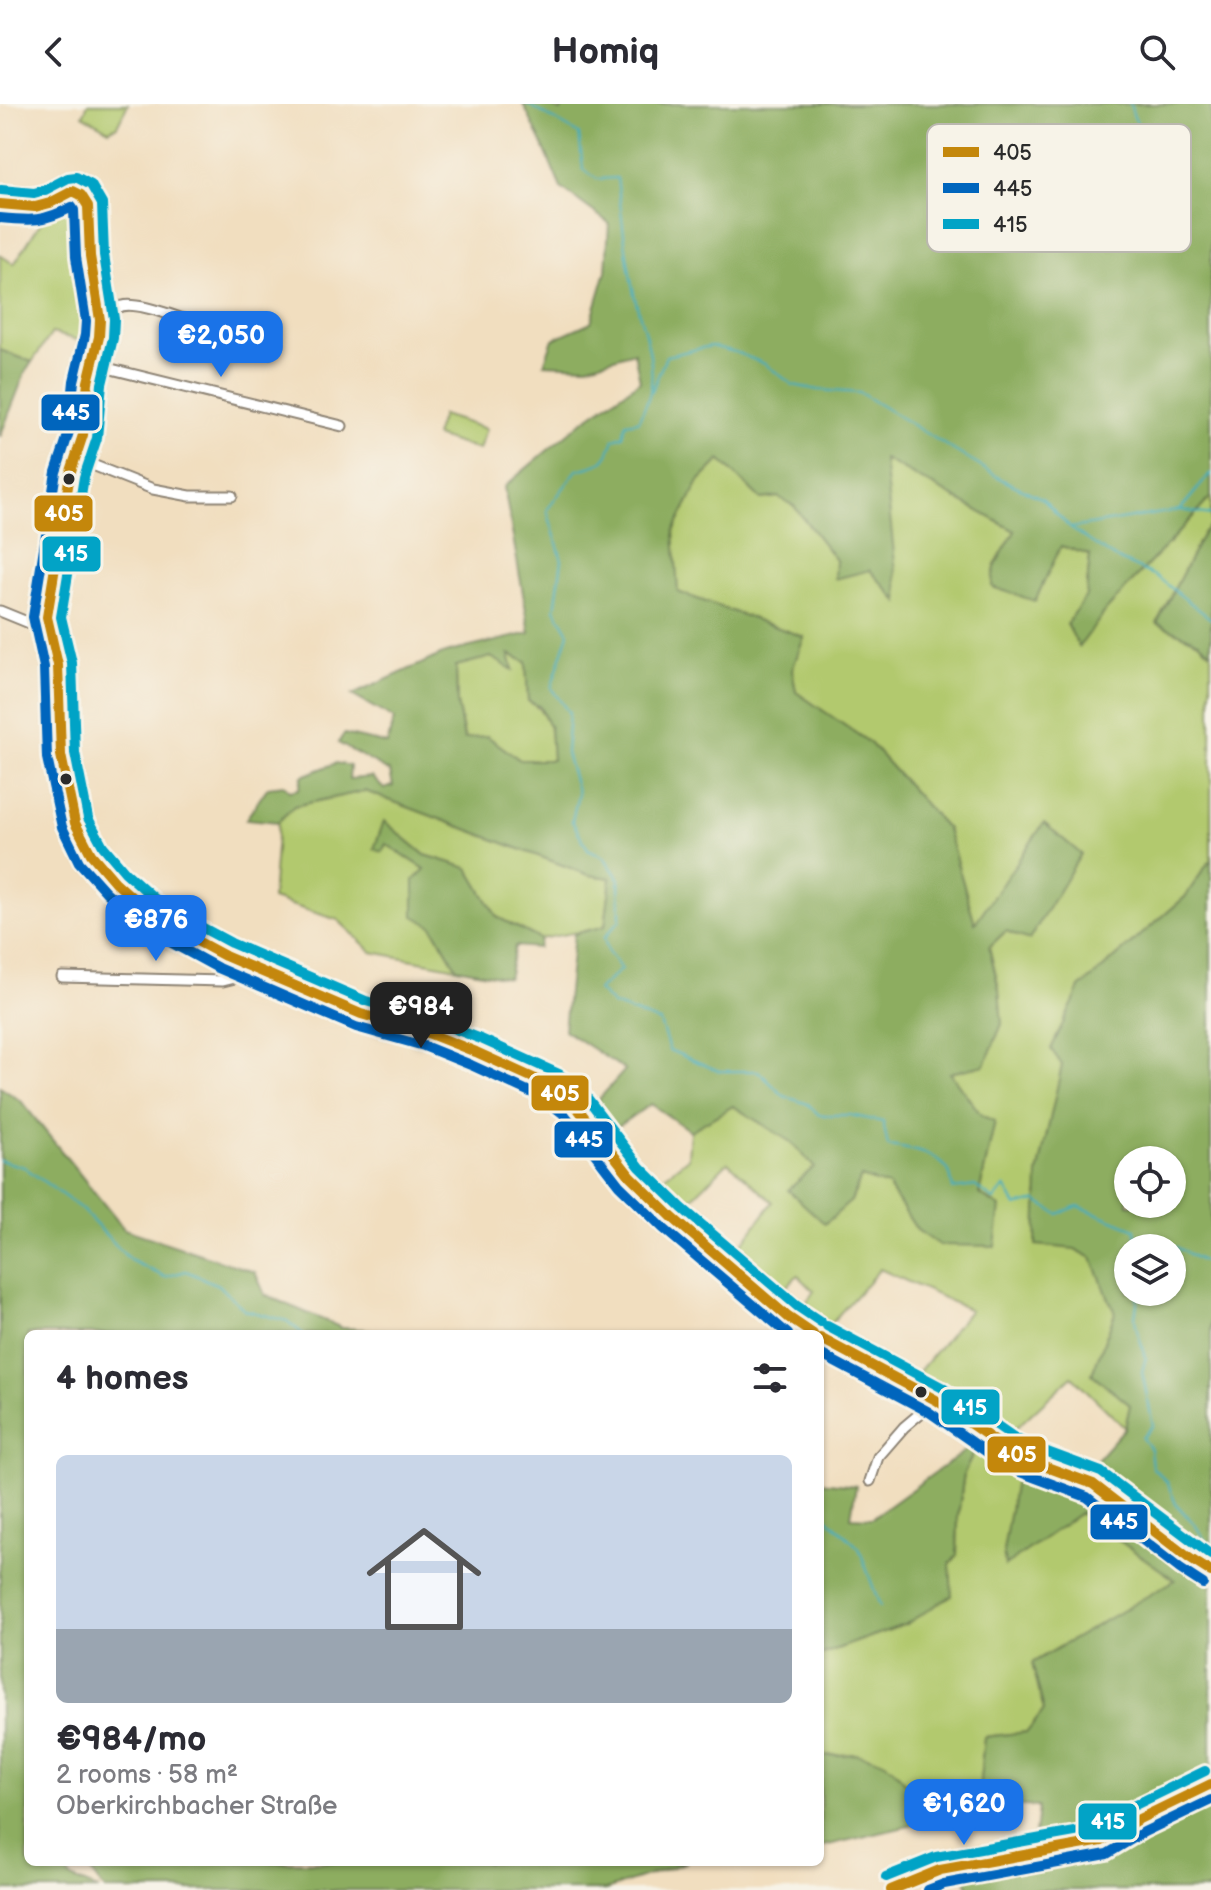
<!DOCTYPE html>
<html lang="en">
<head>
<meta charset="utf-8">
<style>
  :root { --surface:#fff; --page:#f2f2f3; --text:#2b2b33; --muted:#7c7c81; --accent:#1a73e8 }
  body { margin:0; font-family:"Balsamiq Sans",sans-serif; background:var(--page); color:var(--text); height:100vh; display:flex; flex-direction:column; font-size:30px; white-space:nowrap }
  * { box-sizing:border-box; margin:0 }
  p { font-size:26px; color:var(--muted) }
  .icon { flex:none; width:44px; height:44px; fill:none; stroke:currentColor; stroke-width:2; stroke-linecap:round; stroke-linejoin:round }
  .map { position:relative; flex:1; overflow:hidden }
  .drawer { position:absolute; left:24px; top:1226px; width:800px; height:536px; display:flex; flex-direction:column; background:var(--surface); border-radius:12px; box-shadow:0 2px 6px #0004 }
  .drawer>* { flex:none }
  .buttons { position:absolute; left:1114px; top:1042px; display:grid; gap:16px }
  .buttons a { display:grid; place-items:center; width:72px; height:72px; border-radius:50%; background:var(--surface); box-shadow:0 2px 6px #0004; font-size:40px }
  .price { position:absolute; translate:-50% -68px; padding:0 18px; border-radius:16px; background:var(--accent); color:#fff; font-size:26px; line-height:52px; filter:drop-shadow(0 2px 4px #0008) }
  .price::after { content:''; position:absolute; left:50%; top:48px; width:24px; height:18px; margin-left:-12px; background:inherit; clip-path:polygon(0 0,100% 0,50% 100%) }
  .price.on { background:#222; color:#fff }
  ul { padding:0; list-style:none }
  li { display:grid; align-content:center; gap:16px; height:424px; padding:0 32px }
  li span { display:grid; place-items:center; height:248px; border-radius:12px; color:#555 }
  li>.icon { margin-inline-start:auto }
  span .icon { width:144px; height:144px; fill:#fffc; stroke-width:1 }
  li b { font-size:34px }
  h2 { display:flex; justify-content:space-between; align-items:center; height:96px; padding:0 32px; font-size:34px }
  header { display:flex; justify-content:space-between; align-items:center; height:104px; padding:0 32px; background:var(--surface); font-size:36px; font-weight:800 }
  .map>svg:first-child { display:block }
  .green { fill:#b2c96e; stroke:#6e7a4c; stroke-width:2 }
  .forest { fill:#8dad61; stroke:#5c6c46; stroke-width:2; fill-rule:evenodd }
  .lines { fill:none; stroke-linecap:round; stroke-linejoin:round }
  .stream { stroke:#40adbe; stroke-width:2 }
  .minor-casing { stroke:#8e8475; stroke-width:13 }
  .tertiary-casing { stroke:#8e8475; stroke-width:15 }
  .minor { stroke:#fff; stroke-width:9 }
  .tertiary { stroke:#fff; stroke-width:11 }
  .bus-1-casing { stroke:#f7f3e8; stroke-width:16 }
  .bus-2-casing { stroke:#f7f3e8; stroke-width:16 }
  .bus-3-casing { stroke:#f7f3e8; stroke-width:16 }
  .bus-1 { stroke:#c4870b; stroke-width:10 }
  .bus-2 { stroke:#0065bd; stroke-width:10 }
  .bus-3 { stroke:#02a3c6; stroke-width:10 }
  .bus-dot { fill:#2b2b2b; stroke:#f7f3e8; stroke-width:3 }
  .key { fill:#f7f3e8; stroke:#bab7af; stroke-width:2 }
  .key-label { font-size:22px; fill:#2b2b2b }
  .line-badge { stroke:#f7f3e8; stroke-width:3 }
  .badge-label { font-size:22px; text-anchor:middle; font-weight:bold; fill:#fff }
</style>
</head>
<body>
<header><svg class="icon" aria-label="back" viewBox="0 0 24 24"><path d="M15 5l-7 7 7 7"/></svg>Homiq<svg class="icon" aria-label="search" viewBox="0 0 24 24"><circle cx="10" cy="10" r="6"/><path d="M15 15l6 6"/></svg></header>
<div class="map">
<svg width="1211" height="1786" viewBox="0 0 1211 1786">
  <rect width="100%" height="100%" fill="#f7f3e8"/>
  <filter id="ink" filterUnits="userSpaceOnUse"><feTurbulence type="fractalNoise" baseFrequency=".0125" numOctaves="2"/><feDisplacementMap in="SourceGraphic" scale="16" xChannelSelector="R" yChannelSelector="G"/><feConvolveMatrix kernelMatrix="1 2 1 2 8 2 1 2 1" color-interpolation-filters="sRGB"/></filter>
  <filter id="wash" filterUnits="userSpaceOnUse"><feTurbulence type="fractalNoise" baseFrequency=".006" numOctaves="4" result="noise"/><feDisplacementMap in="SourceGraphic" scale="32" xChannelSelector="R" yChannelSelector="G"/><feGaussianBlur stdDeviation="1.8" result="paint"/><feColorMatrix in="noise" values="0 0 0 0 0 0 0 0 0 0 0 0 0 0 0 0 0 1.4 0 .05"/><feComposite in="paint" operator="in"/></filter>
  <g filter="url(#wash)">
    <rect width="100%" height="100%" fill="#f1debf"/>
    <g class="green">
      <polygon points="88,0 128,0 117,22 109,26 83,11"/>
      <path d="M73 97C77 119 80 143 85 165 92 197 98 207 92 240L52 229 32 258 0 246V151L14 160 44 113Z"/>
      <polygon points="442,311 486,325 479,346 435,332"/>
      <polygon points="883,354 1016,427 995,461 1061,442 1090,451 1086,492 1067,520 1079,542 1107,505 1211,393 1211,421 1203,429 1157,519 1199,538 1211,549 1211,755 1185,793 1080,884 1038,1070 1075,1145 1092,1153 1115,1209 1092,1270 1130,1301 1125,1324 1072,1272 1002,1337 943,1294 911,1277 970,1206 880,1165 824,1227 798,1210 814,1187 798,1171 777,1192 733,1152 773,1098 728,1058 677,1109 652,1082 688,1054 690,1027 733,1002 791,1038 851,1097 861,1073 888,1081 917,1126 979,1090 995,1017 982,1012 950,969 999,885 989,843 1006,827 1080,750 1044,720 975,820 947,725 870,639 796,588 792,566 804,533 677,488 674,427 699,377 720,356 761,395 778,393 794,402 836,456 870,466 898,497"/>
      <path d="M508 550 526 558 528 597C553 611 551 630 552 656H520L487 632 465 636 457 599 456 562 491 553 513 565Z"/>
      <polygon points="365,687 589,771 611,774 605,823 540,835 497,813 468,764 425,751 385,718 386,740 425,765 432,822 457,864 372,848 338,816 272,795 278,718 294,702"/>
      <polygon points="980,1336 1025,1359 1005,1461 1080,1409 1176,1476 1032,1559 1044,1606 1027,1628 984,1633 978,1699 923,1711 911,1685 856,1650 820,1652 820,1551 906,1520 957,1452 958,1412 964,1369"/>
    </g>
    <g class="forest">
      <path d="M523 0H545L561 7 563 0H1211V393L1107 505 1079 543 1067 520 1086 492 1090 451 1061 442 1035 497 992 483C991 461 1005 446 1015 427L884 355 899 498 870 466 835 475 836 456 794 402 778 393 761 395 720 356 699 377 674 427 678 488 804 533 792 566 796 588 870 639 947 725 975 819 1044 719 1081 750 1029 836 1006 827 989 843 999 885 1002 920 985 961 950 969 982 1012 995 1017 979 1090 1000 1103 995 1142 939 1141 917 1126 888 1082 861 1073 851 1097 825 1120 788 1086 814 1063 791 1038 733 1002 690 1027 651 1000 615 1024 602 1010 599 995 625 966 564 926 574 830 605 822 611 774 589 771 365 687 294 702 278 718 246 715 268 683 284 681 290 687 299 685 302 672 336 659 350 662 349 675 372 673 384 685 393 682 390 668 338 639 344 630 387 640 394 615 352 591 445 549 530 529 504 383 579 320 640 277 634 248 587 262 544 260 553 235 591 218 606 167 609 119 561 84 542 39ZM509 550 526 558 528 597 540 603 550 624 552 656H520L487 632 464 635 457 599 456 562 491 553 513 566Z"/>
      <polygon points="0,246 32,258 25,269 0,333"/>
      <polygon points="1211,421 1211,548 1199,538 1157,519 1203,429"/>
      <polygon points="384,717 425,751 468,764 497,813 540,835 538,844 515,842 508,874 457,864 432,822 414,812 414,776 425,765 386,740 382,748 374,745"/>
      <path d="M1211 755V1786H968L965 1766 1032 1759 1038 1703 978 1699 984 1633 1027 1628 1044 1606 1032 1559 1175 1476 1080 1409 1005 1462 1003 1447 1017 1364 1025 1359 1084 1370 1125 1324 1130 1301 1092 1270 1115 1209 1092 1154 1075 1145 1036 1141 1038 1070 1062 961 1051 945 1080 884 1185 793ZM1128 1056H1172V1100H1128ZM1128 1144H1172V1188H1128Z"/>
      <polygon points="0,983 21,997 124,1125 255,1168 265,1191 342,1224 436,1230 28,1230 28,1758 59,1758 71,1774 99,1786 0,1786"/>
      <polygon points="980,1336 964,1369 958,1412 957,1452 950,1460 952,1491 906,1520 820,1551 820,1378 856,1382 851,1413 872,1414"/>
      <path d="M856 1650C866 1653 879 1654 887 1660 901 1668 923 1703 922 1719L820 1743V1652Z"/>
      <polygon points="79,1758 687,1758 606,1786 105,1786 91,1768"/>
    </g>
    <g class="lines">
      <g class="stream">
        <path d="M527 0 579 30 583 65 597 75 617 74C622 111 625 149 633 185 640 220 657 252 650 288 648 298 642 308 638 317L626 319 623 332 614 335C607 359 600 361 577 366L547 406 562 456 555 505 569 529 551 584 569 609 566 649 578 690 572 717 588 745 604 753 619 775 620 816 604 834 608 848 621 865 598 886 613 901 660 918 669 946 719 967H758L784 992 808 1000 819 1011H850L883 1018 888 1042C908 1045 936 1048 948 1066 951 1071 952 1080 953 1085L975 1082 994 1096 1005 1082 1016 1102 1036 1097 1058 1110 1078 1102 1135 1125 1137 1140 1176 1143 1211 1162"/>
        <polyline points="1130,0 1134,13 1148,38"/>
        <polyline points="652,287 666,252 711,242 735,248 765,260 793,281 818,286 860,289 1001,375 1043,395 1070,424 1115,454 1156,472 1211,515"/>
        <polyline points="1181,406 1211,411"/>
        <polyline points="1071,424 1180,406 1211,369"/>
        <polyline points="0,1056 24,1063 80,1104 130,1156 165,1173 186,1167 218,1181 245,1206 287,1217 303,1230"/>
        <polyline points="1128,1151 1125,1154 1126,1173 1128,1176"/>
        <path d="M1137 1188C1139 1202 1135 1204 1135 1214 1136 1227 1142 1241 1146 1253L1142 1268 1153 1321 1142 1334 1150 1345 1152 1363 1167 1378 1176 1400 1196 1422 1206 1438 1211 1442"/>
        <polyline points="820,1407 859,1444 880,1502"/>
      </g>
    </g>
  </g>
  <g filter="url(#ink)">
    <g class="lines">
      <defs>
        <g id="minor">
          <path d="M100 222C106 215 113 204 122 202 146 195 242 239 269 249"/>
          <polyline points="91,260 342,322"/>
          <polyline points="75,354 153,385 190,392 232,392"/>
          <polyline points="0,507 49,527"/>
          <polyline points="62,873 223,877 243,872 255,866"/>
          <polyline points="870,1377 878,1353 904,1323 936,1296"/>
        </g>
        <g id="tertiary">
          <polyline points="0,100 35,103 50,99 73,87 81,91 88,102 90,152 100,216 99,233 88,278 83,331 70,370 47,513 58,561 61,651 75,719 91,750 115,778 156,815 225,852 361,910 428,929 476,948 523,968 551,982 575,1001 630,1072 673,1114 788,1213 813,1230"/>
          <polyline points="820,1234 936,1296 1008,1346 1025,1355 1093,1380 1108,1390 1189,1454 1211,1468"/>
          <polyline points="891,1786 940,1766 1080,1742 1102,1737 1137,1716 1211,1680"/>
        </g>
      </defs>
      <use href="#minor" class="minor-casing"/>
      <use href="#tertiary" class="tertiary-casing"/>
      <use href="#minor" class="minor"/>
      <use href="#tertiary" class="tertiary"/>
      <defs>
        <g id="bus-1">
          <polyline points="0,100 35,103 50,99 73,87 81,91 88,102 90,152 100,216 99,233 88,278 83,331 70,370 47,513 58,561 61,651 75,719 91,750 115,778 156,815 225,852 361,910 428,929 476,948 551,982 575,1001 630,1072 673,1114 788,1213 813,1230"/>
          <polyline points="820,1234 936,1296 1008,1346 1025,1355 1093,1380 1189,1454 1211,1468"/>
          <polyline points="891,1786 940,1766 1102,1737 1137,1716 1211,1680"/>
        </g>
        <g id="bus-2">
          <path d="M0 114C32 117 43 118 72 103L74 106 76 153 86 217 85 231 74 277 69 328 56 368 33 513 44 563 47 654 62 723 79 758 106 788 148 826 218 864 356 923 424 942 471 961 543 994 565 1011 619 1081 663 1124 788 1230"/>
          <polyline points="820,1250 929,1308 1001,1358 1020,1368 1087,1393 1180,1465 1203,1480"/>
          <polyline points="928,1786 944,1780 1107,1750 1144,1728 1211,1696"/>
        </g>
        <g id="bus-3">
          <polyline points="1,86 34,89 45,86 68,74 76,73 91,81 102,100 104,151 114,215 113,234 102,280 97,334 84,373 61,513 72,559 75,649 88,714 103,742 125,768 164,803 231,839 366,897 432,916 481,935 559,970 585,991 640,1063 682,1104 797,1202 821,1218"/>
          <polyline points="827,1222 943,1284 1015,1334 1031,1342 1101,1368 1211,1451"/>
          <polyline points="886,1773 936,1753 1097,1724 1131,1703 1205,1667"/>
        </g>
      </defs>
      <use href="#bus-1" class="bus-1-casing"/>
      <use href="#bus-2" class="bus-2-casing"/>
      <use href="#bus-3" class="bus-3-casing"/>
      <use href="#bus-1" class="bus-1"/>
      <use href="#bus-2" class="bus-2"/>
      <use href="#bus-3" class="bus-3"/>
    </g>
  </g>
  <g class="bus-dot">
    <circle cx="69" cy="375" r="7"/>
    <circle cx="66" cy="675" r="7"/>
    <circle cx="921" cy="1288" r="7"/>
  </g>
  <rect x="927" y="20" width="264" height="128" rx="12" class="key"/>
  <rect x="943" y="43" width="36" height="10" fill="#c4870b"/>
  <rect x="943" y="79" width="36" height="10" fill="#0065bd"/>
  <rect x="943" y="115" width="36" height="10" fill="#02a3c6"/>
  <g class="key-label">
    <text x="993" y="56">405</text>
    <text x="993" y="92">445</text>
    <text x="993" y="128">415</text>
  </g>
  <g class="line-badge">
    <rect x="40" y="289" width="61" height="39" rx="8" fill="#0065bd"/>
    <rect x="33" y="390" width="61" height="39" rx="8" fill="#c4870b"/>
    <rect x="41" y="431" width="61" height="38" rx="8" fill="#02a3c6"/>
    <rect x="530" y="970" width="60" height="38" rx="8" fill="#c4870b"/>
    <rect x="553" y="1016" width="61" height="39" rx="8" fill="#0065bd"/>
    <rect x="940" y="1284" width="61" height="38" rx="8" fill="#02a3c6"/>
    <rect x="986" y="1331" width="61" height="39" rx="8" fill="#c4870b"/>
    <rect x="1089" y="1399" width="60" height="38" rx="8" fill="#0065bd"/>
    <rect x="1077" y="1698" width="61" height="39" rx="8" fill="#02a3c6"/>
  </g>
  <g class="badge-label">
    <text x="71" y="316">445</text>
    <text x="64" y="417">405</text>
    <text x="71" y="457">415</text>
    <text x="560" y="997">405</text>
    <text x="584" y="1043">445</text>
    <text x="970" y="1311">415</text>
    <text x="1017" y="1358">405</text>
    <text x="1119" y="1425">445</text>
    <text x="1108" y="1725">415</text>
  </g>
</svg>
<div class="buttons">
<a><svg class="icon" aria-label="locate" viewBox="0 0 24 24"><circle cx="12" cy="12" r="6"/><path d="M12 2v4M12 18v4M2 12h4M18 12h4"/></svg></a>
<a><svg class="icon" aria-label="layers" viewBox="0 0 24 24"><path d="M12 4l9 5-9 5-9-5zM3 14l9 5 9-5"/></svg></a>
</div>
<b class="price" style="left:221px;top:275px">€2,050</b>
<b class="price" style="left:156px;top:859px">€876</b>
<b class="price on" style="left:421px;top:946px">€984</b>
<b class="price" style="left:964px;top:1743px">€1,620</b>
<section class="drawer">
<h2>4 homes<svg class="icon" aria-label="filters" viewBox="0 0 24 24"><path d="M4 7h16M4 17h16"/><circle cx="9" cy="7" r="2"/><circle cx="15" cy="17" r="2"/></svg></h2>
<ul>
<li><span style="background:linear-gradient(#c9d6e8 70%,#9aa5b1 0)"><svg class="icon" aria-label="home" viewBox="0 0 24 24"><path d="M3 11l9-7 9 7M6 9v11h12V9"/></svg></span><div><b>€984/mo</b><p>2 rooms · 58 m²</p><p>Oberkirchbacher Straße</p></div></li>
</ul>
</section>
</div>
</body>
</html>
